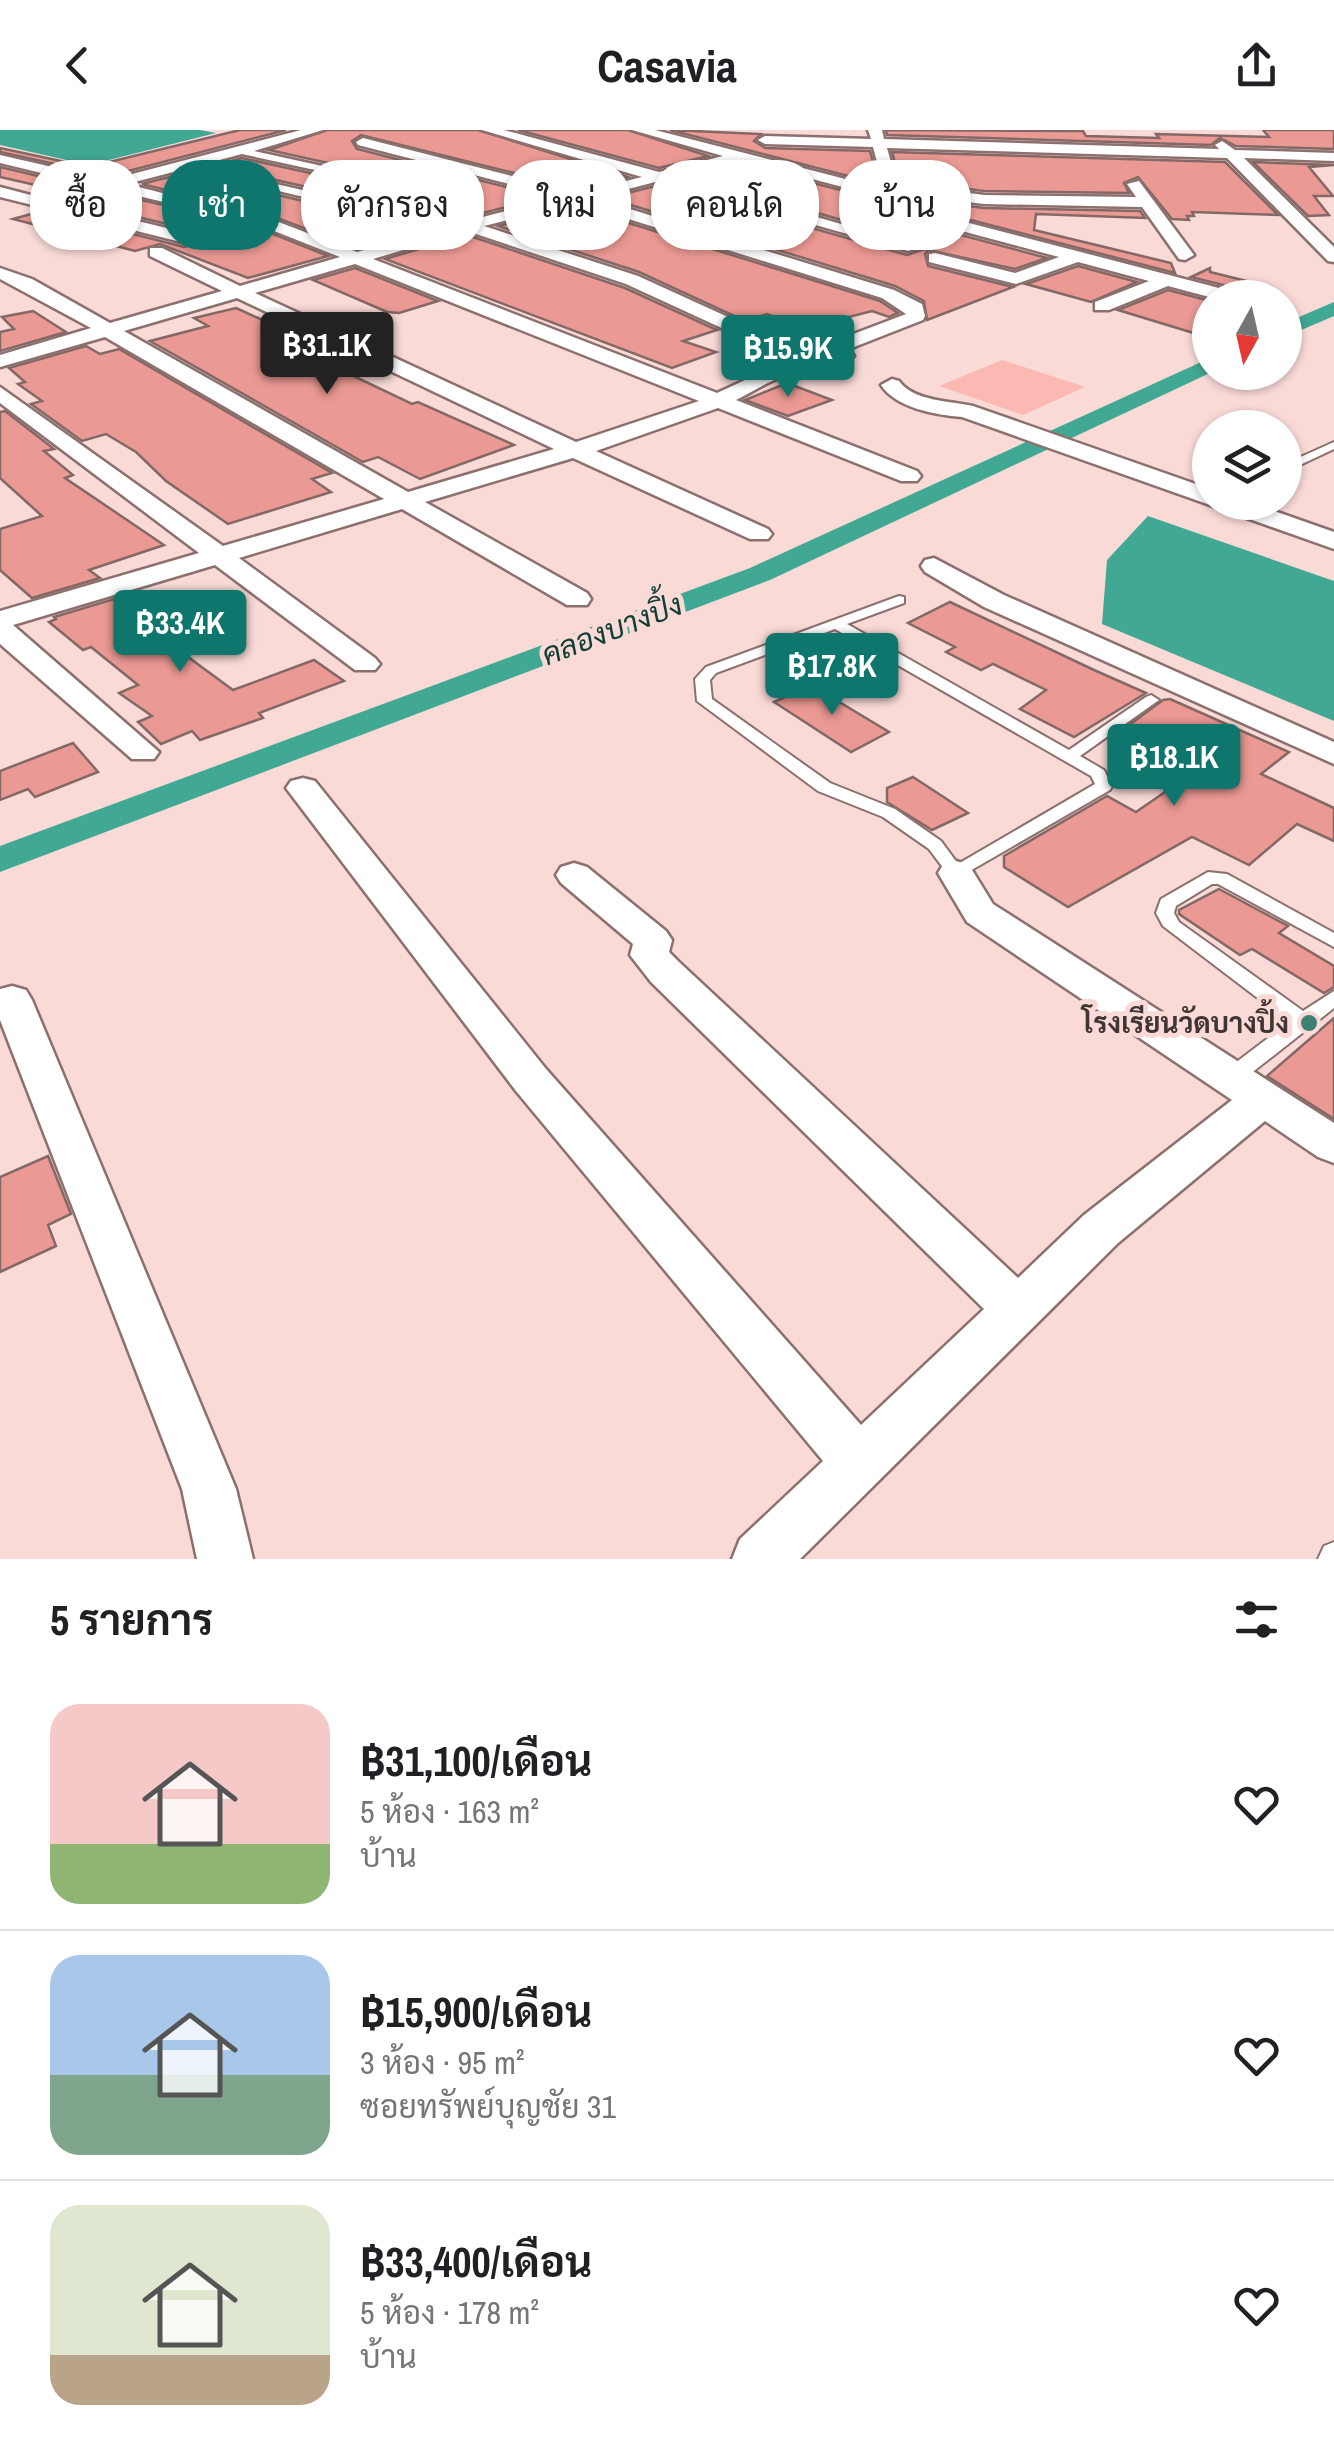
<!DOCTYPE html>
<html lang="th">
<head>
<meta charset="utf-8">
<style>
  :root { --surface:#fff; --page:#f6f6f6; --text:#202124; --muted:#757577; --line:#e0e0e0; --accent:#0f766e }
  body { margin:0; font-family:"Archivo Narrow",Sarabun,sans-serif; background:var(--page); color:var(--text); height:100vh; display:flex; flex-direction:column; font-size:38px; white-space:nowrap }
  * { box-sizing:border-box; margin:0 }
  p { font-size:32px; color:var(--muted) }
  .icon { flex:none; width:55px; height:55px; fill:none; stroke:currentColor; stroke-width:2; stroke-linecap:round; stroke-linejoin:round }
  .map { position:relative; height:1429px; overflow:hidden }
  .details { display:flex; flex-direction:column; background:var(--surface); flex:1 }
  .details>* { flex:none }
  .top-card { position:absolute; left:30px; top:30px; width:1275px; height:90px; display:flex; gap:20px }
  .needle { width:65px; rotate:188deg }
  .buttons { position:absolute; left:1192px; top:150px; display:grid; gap:20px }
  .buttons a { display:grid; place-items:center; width:110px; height:110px; border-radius:50%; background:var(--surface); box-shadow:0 2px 8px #0004; font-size:50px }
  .price { position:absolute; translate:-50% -85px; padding:0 22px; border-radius:10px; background:var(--accent); color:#fff; font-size:32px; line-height:65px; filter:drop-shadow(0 2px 5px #0008) }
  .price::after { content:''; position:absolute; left:50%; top:60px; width:30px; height:22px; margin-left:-15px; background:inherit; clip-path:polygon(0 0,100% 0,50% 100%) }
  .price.selected { background:#222; color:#fff }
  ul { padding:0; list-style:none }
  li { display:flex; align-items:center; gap:30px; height:250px; padding:0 50px }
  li+li { border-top:2px solid var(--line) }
  li span { display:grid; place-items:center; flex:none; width:280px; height:200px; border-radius:30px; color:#555 }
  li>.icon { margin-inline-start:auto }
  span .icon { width:120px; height:120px; fill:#fffc; stroke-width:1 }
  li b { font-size:42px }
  h2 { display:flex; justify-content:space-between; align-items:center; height:120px; padding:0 50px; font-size:42px }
  .chip { padding:0 35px; border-radius:40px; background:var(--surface); box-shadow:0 2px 8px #0004; font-size:35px; line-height:90px }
  .chip.selected { background:var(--accent); color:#fff }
  header { display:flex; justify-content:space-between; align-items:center; height:130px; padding:0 50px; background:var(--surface); font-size:45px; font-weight:800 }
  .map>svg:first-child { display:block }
  .green { fill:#fcb8b3 }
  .water { fill:#41a894 }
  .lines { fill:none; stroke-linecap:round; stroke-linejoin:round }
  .canal { fill:#41a894; fill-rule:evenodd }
  .building { fill:#eb9994; stroke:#836865; stroke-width:2.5 }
  .lane-casing { stroke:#8b706e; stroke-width:4 }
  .street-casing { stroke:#8b706e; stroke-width:5 }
  .lane { fill:#fff; fill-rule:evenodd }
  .street { fill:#fff; fill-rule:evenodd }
  .poi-dot { fill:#3e8072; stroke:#f9dad7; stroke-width:4 }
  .labels { text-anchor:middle; stroke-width:10; stroke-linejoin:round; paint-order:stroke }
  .poi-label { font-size:28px; font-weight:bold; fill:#413534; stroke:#f9dad7; text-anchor:end }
  .water-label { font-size:30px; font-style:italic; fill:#0f3e35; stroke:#f9dad7 }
</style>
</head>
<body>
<header><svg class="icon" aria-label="back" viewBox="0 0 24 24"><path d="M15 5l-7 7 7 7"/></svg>Casavia<svg class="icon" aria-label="share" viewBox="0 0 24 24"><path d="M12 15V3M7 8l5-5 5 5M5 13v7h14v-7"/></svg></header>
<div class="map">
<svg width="1334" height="1429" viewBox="0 0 1334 1429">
  <rect width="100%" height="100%" fill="#f9dad7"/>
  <polygon class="green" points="1002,230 1085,257 1023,285 939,256"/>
  <g class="water">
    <polygon points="0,0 200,0 216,3 89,35 0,15"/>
    <polygon points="1148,386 1334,451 1334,591 1102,494 1107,430"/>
  </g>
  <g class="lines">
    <g class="canal">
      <polygon points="1334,172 1334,186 1285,207 1285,193"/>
      <polygon points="1210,228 1212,242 770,450 0,742 0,716 750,438"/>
    </g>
  </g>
  <g class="building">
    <polygon points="240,0 286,0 109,46 0,22 0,18 89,37"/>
    <polygon points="327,0 478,0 628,47 578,59 361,5 352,11 357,19 545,67 467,87 358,57 359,70 437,96 357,118 277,88 142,54 185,43 324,76 337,68 334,63 213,36 242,28 378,58 388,53 387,46 269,20"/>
    <polygon points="518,0 628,0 708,26 659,38"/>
    <polygon points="670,0 761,4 754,11 765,18 870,21 879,54"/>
    <polygon points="886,0 1083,1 1086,6 1159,8 1156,4 1269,7 1263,0 1334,0 1334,19 1236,16 1220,8 1211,15 887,5"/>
    <polygon points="892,22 1225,32 1278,85 1192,82 1194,86 1187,86 1189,90 1172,89 1138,47 1124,53 1129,63 984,61 900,50"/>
    <polygon points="1253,32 1334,35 1309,37 1333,66 1314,66 1329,85 1308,86"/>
    <polygon points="740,34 898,75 892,80 897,88 1047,128 1015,139 928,120 925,124 928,136 1013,157 927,190 924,171 895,156 608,68 659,55 907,125 925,119 923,113 690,47"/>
    <polygon points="0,37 76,55 57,60 0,47"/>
    <polygon points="109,63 260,96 263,100 328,126 248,148 160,114 135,121 13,89 42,81 184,117 194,114 192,100 75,72"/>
    <polygon points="919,70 984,78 1140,81 1145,88 1036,84 1034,100 1171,133 1175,143 913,75"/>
    <polygon points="577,77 880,171 898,183 889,187 872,181 806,198 767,184 745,191 639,142 498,96"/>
    <polygon points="467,105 625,158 717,200 683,211 716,222 672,238 385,129"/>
    <polygon points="1078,136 1137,152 1091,172 1026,154"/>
    <polygon points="355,138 438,171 399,183 387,182 313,150"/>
    <polygon points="1210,138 1210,142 1271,157 1270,168 1248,168 1243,160 1191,147"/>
    <polygon points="1168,160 1210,171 1210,208 1118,180"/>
    <polygon points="236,178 300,207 289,210 308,219 301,221 412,274 418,272 514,315 420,349 378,327 363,332 150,211 208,196 194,188"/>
    <polygon points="33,181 66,202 0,221 0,202 14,199 2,187"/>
    <polygon points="86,216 100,224 119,219 332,343 312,349 331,362 228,394 166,351 136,322 106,304 82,311 31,274 42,271 18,254 25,252 9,238"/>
    <polygon points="787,253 832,270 788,286 745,270"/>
    <polygon points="5,281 54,319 44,321 73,345 65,348 164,415 89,440 100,448 32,468 0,440 0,399 42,386 0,348 0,282"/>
    <polygon points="124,466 159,491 146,496 233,560 314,530 344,551 259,583 263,588 200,610 192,601 161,614 138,592 152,586 119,563 138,555 91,517 83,520 49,492 56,489 54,487"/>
    <polygon points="950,472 1094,540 1146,563 1074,607 1020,579 1046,560 993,534 981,540 946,522 955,517 908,493"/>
    <polygon points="811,555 889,602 851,622 774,572"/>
    <polygon points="1170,569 1289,622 1261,644 1334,678 1334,711 1297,694 1249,735 1192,707 1068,777 1004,737 1004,726 1107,666 1136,682 1194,642 1117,604 1163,570"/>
    <polygon points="73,613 98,642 35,667 28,659 0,670 0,641"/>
    <polygon points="913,647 968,683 932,700 887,672 887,658"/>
    <polygon points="1219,759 1288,796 1279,803 1334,836 1334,857 1324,863 1252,819 1240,825 1179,784 1179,780"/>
    <polygon points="1334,888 1334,989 1267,946"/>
    <polygon points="48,1026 71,1084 48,1095 56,1116 0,1142 0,1047"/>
  </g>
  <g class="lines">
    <defs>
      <g id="lane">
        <polygon points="1334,312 1334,319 1285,342 1285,334"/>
        <path d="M899 466 904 467V473L847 494 1069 620 1146 567 1151 565 1159 570 1080 626 1104 640 1112 656 1110 660 956 749 950 747 929 719 883 687 818 661 697 571 695 549 706 537ZM835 499 1091 646 1095 654 958 734 941 711 895 679 830 653 712 569 710 550 716 543Z"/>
        <polygon points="1208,742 1227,744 1334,803 1334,817 1218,754 1212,754 1176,776 1174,783 1179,792 1303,881 1334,861 1334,878 1240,952 1233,954 1226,952 1222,946 1226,940 1289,892 1163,796 1156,783 1161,769"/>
        <polygon points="1334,1412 1334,1429 1318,1429 1324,1416"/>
      </g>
      <g id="street">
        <polygon points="301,0 323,0 254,21 386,50 379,54 242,24 197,36 333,67 325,72 185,39 127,54 264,89 256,94 109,59 60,72 191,104 191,112 185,113 0,67 0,57 42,68 91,55 0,33 0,25 109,50"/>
        <path d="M482 0H504L659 42 723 26 632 0H655L884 59 873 17 765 14 758 10 765 6 871 9 868 0H882L884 9 1219 19 1215 15 1222 11 1235 20 1334 23V31L1244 28 1334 117V132L1328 131 1227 28 887 18 897 53 984 65 1136 67 1127 54 1139 51 1194 125 1185 130 1179 129 1142 77 984 74 904 64 915 69 907 74 740 30 676 47 922 117 908 121 659 51 594 68 894 160 922 174 925 186 923 190 849 219 854 226C837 246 818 242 795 244 777 245 753 262 736 270L917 341 921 346 917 351H901L718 278 596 321 768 399 772 404 768 409H750L573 328 425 372 587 463 591 469 587 475H567L402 379 239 428 375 528 380 534 375 540H355L215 435 13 495 159 622 154 629H132L0 514V481L199 423 0 273V257L223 416 384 369 105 207 0 237V225L91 198 0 149V138L32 149 110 193 222 161 150 126V118H162L240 156 340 127 264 97V91H276L357 122 450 96 360 66V60L467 91 560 67 358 15 356 12 363 8 578 63 642 47ZM577 73 882 168 906 184 835 211 806 205 778 210 638 146 484 96ZM467 101 626 154 765 218 759 227 773 237 717 263 373 129ZM355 134 699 271 576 312 255 163ZM237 168 554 319 408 362 124 201ZM806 217 832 225 807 233 780 225 783 221Z"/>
        <polygon points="904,76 1242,164 1245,168 1213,168 1168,156 1109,180 1095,180 1095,172 1149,151 1078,132 1016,154 929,132 929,124 935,123 1015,143 1059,127 898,84 896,81"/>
        <path d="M892 249 899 251C913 271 950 271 973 276L1210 359V372H1249L1334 402V419L962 287C936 285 896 278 881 255Z"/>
        <polygon points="934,428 1004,465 1334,612 1334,634 984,477 925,442 921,436 925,430"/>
        <polygon points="303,648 315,651 546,939 861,1295 984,1179 651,852 630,825 633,814 561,753 556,745 561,737 574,733 587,737 666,801 672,810 669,822 679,832 1018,1148 1084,1085 1232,970 967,792 938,743 943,735 956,731 969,735 993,774 1334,993 1334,1033 1318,1027 1265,991 1118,1113 800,1429 732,1429 740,1409 823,1331 516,961 286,658 291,651"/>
        <polygon points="12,856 26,860 32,870 236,1359 253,1429 197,1429 182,1359 0,890 0,859"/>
      </g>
    </defs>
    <use href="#lane" class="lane-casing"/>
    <use href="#street" class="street-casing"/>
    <use href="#lane" class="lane"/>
    <use href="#street" class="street"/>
  </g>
  <circle class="poi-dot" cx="1309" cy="893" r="10"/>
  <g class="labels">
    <g class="poi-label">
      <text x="1289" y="903">โรงเรียนวัดบางปิ้ง</text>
    </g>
    <g class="water-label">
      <text transform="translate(612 500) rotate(-21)" y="10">คลองบางปิ้ง</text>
    </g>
  </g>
</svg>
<div class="buttons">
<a><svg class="needle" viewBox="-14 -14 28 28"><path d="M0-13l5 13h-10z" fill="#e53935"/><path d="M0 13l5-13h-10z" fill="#757577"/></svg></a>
<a><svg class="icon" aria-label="layers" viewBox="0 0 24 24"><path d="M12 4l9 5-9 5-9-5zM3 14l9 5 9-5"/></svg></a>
</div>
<b class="price selected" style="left:327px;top:267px">฿31.1K</b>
<b class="price" style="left:788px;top:270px">฿15.9K</b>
<b class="price" style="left:180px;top:545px">฿33.4K</b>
<b class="price" style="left:832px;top:588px">฿17.8K</b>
<b class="price" style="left:1174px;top:679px">฿18.1K</b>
<div class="top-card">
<a class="chip">ซื้อ</a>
<a class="chip selected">เช่า</a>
<a class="chip">ตัวกรอง</a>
<a class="chip">ใหม่</a>
<a class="chip">คอนโด</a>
<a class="chip">บ้าน</a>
</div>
</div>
<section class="details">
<h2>5 รายการ<svg class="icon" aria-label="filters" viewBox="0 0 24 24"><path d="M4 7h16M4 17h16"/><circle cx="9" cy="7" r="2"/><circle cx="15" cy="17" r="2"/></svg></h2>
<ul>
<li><span style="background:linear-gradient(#f6c9c9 70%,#8fb573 0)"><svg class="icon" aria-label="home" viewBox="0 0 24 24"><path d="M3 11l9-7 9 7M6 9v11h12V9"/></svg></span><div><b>฿31,100/เดือน</b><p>5 ห้อง · 163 m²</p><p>บ้าน</p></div><svg class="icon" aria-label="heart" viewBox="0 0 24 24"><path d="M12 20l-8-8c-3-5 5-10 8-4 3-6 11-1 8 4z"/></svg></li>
<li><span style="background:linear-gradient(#a9c7e8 60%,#7fa58c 0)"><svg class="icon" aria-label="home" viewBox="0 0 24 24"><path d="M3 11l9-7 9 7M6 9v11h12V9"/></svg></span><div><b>฿15,900/เดือน</b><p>3 ห้อง · 95 m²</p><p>ซอยทรัพย์บุญชัย 31</p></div><svg class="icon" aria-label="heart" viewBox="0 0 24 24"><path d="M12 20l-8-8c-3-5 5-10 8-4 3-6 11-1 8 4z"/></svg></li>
<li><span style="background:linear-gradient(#dfe7d0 75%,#b9a48a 0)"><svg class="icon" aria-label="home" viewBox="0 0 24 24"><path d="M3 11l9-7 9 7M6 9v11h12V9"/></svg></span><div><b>฿33,400/เดือน</b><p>5 ห้อง · 178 m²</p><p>บ้าน</p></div><svg class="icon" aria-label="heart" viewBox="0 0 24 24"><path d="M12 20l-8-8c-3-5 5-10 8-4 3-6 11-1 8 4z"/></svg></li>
</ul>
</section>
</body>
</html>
